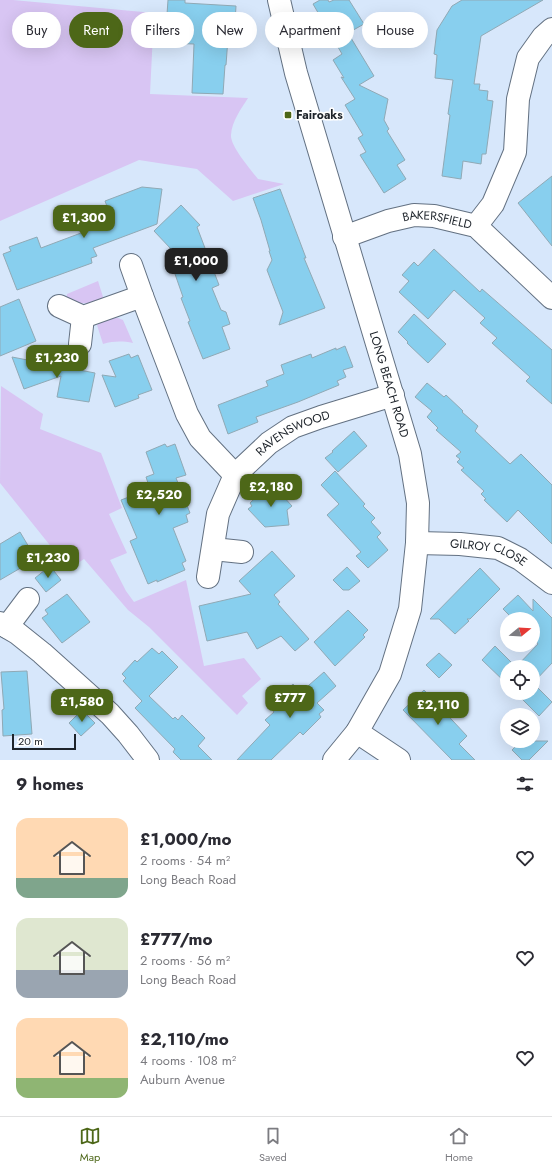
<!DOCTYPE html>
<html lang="en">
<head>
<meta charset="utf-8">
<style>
  :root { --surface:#fff; --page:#f2f2f3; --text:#2b2b33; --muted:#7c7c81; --line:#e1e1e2; --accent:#4d6718 }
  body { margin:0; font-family:Jost,sans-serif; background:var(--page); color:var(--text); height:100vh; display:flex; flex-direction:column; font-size:15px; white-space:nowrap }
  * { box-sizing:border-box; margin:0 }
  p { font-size:13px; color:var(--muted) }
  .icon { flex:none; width:22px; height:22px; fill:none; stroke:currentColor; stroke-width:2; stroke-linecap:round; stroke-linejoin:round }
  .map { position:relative; height:760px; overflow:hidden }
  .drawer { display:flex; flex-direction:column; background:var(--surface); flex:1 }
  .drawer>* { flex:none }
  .guide { position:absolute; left:12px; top:12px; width:528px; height:36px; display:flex; gap:8px }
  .needle { width:26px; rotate:72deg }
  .tools { position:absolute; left:500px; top:612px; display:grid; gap:8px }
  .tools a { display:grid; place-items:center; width:40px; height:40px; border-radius:50%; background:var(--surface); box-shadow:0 4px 16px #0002; font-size:20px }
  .scale { position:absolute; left:12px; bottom:10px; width:64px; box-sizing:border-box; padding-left:4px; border:2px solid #1d232a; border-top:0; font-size:11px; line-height:14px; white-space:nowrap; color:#1d232a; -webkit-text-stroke:3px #fff; paint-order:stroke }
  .price { position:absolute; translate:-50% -34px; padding:0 9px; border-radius:8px; background:var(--accent); color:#fff; font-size:13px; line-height:26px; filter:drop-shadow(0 1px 2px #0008) }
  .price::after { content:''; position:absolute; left:50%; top:24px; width:12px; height:9px; margin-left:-6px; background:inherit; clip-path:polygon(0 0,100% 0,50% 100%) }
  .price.current { background:#222; color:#fff }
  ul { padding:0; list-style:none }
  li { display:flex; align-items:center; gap:12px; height:100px; padding:0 16px }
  li span { display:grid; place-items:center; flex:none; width:112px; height:80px; border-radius:12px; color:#555 }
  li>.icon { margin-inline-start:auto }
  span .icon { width:48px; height:48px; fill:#fffc; stroke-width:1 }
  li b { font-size:17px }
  h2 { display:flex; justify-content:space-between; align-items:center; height:48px; padding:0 16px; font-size:17px }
  .pill { padding:0 14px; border-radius:18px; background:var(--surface); box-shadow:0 4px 16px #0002; font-size:14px; line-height:36px }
  .pill.current { background:var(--accent); color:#fff }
  .dock { display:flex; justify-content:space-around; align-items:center; height:56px; border-top:1px solid var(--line); background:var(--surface); font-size:11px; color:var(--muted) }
  .dock a { display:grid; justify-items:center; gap:2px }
  .dock .current { color:var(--accent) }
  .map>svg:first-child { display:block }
  .green { fill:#d8c5f3 }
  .building { fill:#88cfee; stroke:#90a9b5 }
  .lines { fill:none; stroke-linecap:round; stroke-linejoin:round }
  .minor-casing { stroke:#637182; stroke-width:24 }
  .minor { stroke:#fff; stroke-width:22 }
  .poi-dot { fill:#4d6718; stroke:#fff; stroke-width:1.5 }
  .labels { text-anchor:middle; stroke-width:3; stroke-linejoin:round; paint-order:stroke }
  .poi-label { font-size:12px; font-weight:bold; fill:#1d232a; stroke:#fff; text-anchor:start }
  .street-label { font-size:12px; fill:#1d232a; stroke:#fff }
</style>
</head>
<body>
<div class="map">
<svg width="552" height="760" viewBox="0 0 552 760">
  <rect width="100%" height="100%" fill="#d7e7fb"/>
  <g class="green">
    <path d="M0 0H13L154 13 150 94 248 98C241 109 232 121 231 135 230 146 251 170 258 179L284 184 233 201 197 169 139 160 0 221Z"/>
    <path d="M98 281 104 300C87 304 83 305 66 299L67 294Z"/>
    <path d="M112 318H118L123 320 133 343C122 341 114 341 103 344L97 325 104 320Z"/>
    <polygon points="1,386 43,414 40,429 101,453 122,508 109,514 127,553 110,560 126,591 134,602 186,580 204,666 244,658 261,679 242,696 248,703 237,715 149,627 128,610 84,559 69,569 0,483"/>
  </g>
  <g class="building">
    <polygon points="168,0 185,0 185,3 236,6 234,39 228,38 226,65 225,65 223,94 192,93 194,44 165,43"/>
    <polygon points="320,0 328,0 329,2 334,0 349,0 364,24 348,33 374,76 359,85 388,99 384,120 389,129 387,131 405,160 397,165 406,179 384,193 360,155 366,152 358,138 363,135 345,105 355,99 341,77 344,78 333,60 342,54 313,4"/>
    <polygon points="462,0 543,0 481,36 474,84 480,84 479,90 488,91 487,100 493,101 486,154 482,154 481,164 463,161 461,179 442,176 450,115 448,114 453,80 435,78 437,55 434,54 437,30 452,6"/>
    <polygon points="552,176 552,246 518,203"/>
    <polygon points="142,187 162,189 157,224 93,248 97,256 91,258 92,263 17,290 3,254 11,251 9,247 37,237 41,248 89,230 84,218 108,209 105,201"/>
    <polygon points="280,189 306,258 304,258 325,308 279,325 283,312 267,270 272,260 269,251 270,251 261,220 253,198"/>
    <polygon points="181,205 200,225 197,227 219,285 212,288 221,310 226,312 230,324 222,327 230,349 203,359 188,322 190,321 181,298 183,297 175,274 177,273 169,253 171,249 154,231"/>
    <polygon points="434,249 480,292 482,289 552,350 552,404 526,381 530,377 492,343 497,338 480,323 485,318 454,290 428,319 399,292 409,281 402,275 414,262 418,266"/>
    <polygon points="19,299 36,341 0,356 0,307"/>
    <polygon points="414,314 446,344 428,363 407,343 408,342 398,332"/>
    <polygon points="345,346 353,367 343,370 346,377 337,381 339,385 298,402 256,417 258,422 228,434 218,405 268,386 266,381 284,374 281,365 311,354 312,358 336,348 336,350"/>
    <polygon points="129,354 131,358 138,355 152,390 138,395 139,398 115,407 102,375 116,377 109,361"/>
    <polygon points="12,357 95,373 89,402 57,397 61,376 24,389"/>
    <polygon points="427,383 444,397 446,395 463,411 462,412 478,426 475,431 510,464 521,454 552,485 552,544 518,510 507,522 484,500 486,499 481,494 484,491 461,470 464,468 457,462 460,459 456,456 461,452 436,430 438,428 427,417 432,411 415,397"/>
    <polygon points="354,431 367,446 338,472 325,458 333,452 332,451"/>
    <polygon points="165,444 167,447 175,444 186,475 176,478 190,513 186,515 188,522 173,528 186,561 182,563 185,570 157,582 157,580 148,584 130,541 137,538 121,500 150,489 146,477 154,474 146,452"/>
    <polygon points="335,471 365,504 363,506 375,518 371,522 381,533 377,537 388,550 368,568 356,556 361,552 327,515 339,504 321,485"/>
    <polygon points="271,483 292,506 287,510 289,525 265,527 248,509 252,506 250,503"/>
    <polygon points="20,532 36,559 0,580 0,544"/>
    <polygon points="272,551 295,576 274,595 280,602 278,604 309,639 295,651 281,636 257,649 247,632 207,641 199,606 251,594 239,581"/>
    <polygon points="50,566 61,580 46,592 35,578"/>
    <polygon points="347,567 360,581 349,590 343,590 333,580"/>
    <polygon points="480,568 500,589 470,619 467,619 469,621 455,634 439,619 430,619"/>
    <polygon points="67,594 90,622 62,643 42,618 48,614 45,610"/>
    <polygon points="518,595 533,611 533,599 552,618 552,663 533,683 552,702 539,716 516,693 533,693 533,667 507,667 507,684 482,660 495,646 516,667 538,644 533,638 533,619 513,619 503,609"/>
    <polygon points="348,610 368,630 363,635 365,637 335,666 314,642"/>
    <polygon points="152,648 159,654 162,651 178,667 149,696 173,719 175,717 178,720 182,715 205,738 198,746 212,760 181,760 173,752 175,749 135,708 142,701 123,681 126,678 122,674 135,660 137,662"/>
    <polygon points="439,653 452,665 439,678 426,665"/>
    <polygon points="27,671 32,734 3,736 2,710 4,709 1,672"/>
    <polygon points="324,672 336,686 317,703 324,710 319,714 321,717 303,735 300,732 271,760 237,760 270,725 265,720 274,712 271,708 279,700 278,698 293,684 301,692"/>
    <polygon points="424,690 467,736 459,744 475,760 452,760 403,710"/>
    <polygon points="82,710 95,723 81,736 69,723"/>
    <polygon points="521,741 548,741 529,760 522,760 512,750"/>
  </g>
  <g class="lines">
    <defs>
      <g id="minor">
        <path id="s1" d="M279 0 296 73 410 454 418 503 417 543 410 609 390 674 357 732 334 760"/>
        <polyline points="476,226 493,204 515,152 518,99 528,58 543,37 552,29"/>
        <path id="s2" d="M344 237 388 221 414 215 434 216 476 226 552 298"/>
        <polyline points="131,265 142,296"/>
        <polyline points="59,306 83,317 142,296 187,414 200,438 235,475"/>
        <polyline points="80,344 83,317"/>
        <path id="s3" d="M417 543 460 544 498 548 520 559 552 583"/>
        <polyline points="213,549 242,552"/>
        <path id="s4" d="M208 577 218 514 235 475 269 443 293 427 321 417 393 395"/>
        <polyline points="0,623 17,633 42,653 110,714 128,734 148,760"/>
        <polyline points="7,627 28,599"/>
        <polyline points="357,732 399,760"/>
      </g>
    </defs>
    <use href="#minor" class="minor-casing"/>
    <use href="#minor" class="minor"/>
  </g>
  <rect class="poi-dot" x="284" y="111" width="8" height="8" rx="2"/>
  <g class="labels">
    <g class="poi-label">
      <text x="296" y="119">Fairoaks</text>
    </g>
    <g class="street-label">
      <text dy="4" stroke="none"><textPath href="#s2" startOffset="97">BAKERSFIELD</textPath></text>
      <text dy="4" stroke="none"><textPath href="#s1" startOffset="400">LONG BEACH ROAD</textPath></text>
      <text dy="4" stroke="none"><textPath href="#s4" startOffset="179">RAVENSWOOD</textPath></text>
      <text dy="4" stroke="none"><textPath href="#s3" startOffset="73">GILROY CLOSE</textPath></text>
    </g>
  </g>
</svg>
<div class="tools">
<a><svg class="needle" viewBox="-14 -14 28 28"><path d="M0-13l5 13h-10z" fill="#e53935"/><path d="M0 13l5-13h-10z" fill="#7c7c81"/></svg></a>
<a><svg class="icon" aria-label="locate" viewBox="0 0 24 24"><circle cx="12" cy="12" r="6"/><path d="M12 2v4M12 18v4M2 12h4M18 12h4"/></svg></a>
<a><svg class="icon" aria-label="layers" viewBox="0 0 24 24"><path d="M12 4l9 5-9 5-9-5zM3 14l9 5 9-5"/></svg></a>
</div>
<div class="scale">20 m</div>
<b class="price" style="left:84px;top:239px">£1,300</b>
<b class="price current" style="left:196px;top:282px">£1,000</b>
<b class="price" style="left:57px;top:379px">£1,230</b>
<b class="price" style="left:271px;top:508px">£2,180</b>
<b class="price" style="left:159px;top:516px">£2,520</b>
<b class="price" style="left:48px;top:579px">£1,230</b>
<b class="price" style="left:290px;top:719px">£777</b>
<b class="price" style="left:82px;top:723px">£1,580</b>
<b class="price" style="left:438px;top:726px">£2,110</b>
<div class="guide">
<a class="pill">Buy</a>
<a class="pill current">Rent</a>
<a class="pill">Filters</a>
<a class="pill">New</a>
<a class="pill">Apartment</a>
<a class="pill">House</a>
</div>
</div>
<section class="drawer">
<h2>9 homes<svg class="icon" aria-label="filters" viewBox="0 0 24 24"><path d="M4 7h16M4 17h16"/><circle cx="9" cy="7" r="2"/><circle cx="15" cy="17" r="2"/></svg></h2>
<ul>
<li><span style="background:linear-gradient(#ffd9b3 75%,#7fa58c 0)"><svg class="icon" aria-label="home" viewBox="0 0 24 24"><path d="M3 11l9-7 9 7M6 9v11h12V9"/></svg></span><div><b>£1,000/mo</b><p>2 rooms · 54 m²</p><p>Long Beach Road</p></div><svg class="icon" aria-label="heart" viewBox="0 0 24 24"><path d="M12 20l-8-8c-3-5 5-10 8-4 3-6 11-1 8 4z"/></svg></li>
<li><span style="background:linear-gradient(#dfe7d0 65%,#9aa5b1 0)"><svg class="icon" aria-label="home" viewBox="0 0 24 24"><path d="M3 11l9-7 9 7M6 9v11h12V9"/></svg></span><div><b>£777/mo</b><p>2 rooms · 56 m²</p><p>Long Beach Road</p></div><svg class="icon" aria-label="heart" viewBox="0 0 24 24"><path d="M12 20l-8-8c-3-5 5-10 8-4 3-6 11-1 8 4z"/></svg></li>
<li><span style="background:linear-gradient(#ffd9b3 75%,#8fb573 0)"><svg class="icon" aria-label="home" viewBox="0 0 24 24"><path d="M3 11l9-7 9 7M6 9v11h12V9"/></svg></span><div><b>£2,110/mo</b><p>4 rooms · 108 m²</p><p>Auburn Avenue</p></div><svg class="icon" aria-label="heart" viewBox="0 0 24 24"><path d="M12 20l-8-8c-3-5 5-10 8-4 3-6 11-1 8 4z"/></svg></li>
</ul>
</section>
<nav class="dock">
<a class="current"><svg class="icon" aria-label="map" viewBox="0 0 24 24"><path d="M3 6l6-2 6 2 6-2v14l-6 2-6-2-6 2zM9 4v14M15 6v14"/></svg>Map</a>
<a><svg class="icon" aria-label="saved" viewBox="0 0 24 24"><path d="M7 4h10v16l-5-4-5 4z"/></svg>Saved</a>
<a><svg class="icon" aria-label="home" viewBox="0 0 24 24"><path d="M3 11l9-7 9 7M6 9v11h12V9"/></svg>Home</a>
</nav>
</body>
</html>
